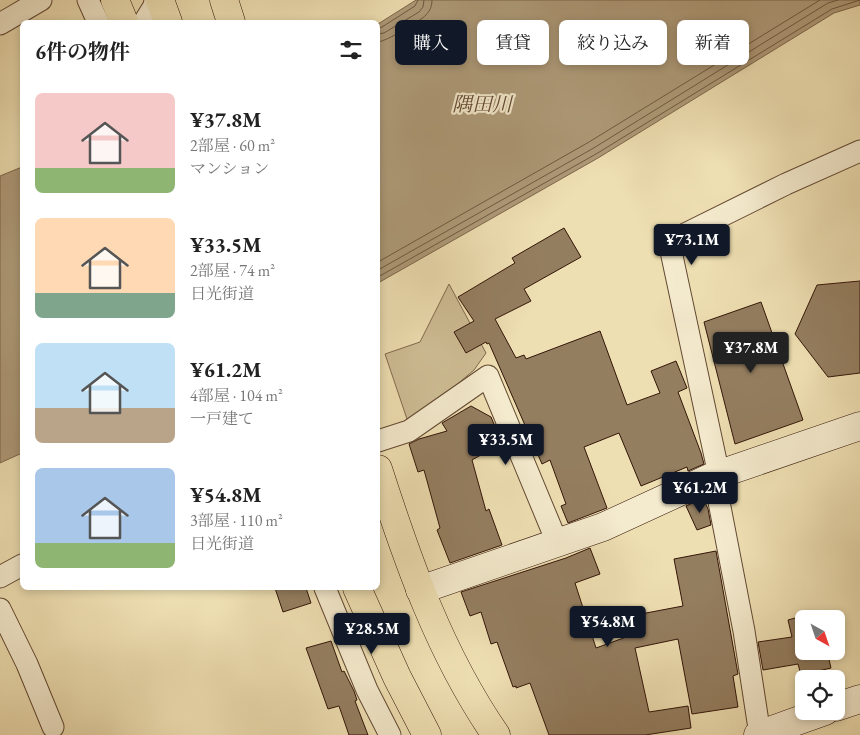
<!DOCTYPE html>
<html lang="ja">
<head>
<meta charset="utf-8">
<style>
  :root { --surface:#fff; --page:#f6f6f6; --text:#222; --muted:#767676; --accent:#111827 }
  body { margin:0; font-family:"EB Garamond","Noto Serif JP",serif; background:var(--page); color:var(--text); height:100vh; display:flex; flex-direction:column; font-size:19px; white-space:nowrap }
  * { box-sizing:border-box; margin:0 }
  p { font-size:16px; color:var(--muted) }
  .icon { flex:none; width:28px; height:28px; fill:none; stroke:currentColor; stroke-width:2; stroke-linecap:round; stroke-linejoin:round }
  .map { position:relative; flex:1; overflow:hidden }
  .drawer { position:absolute; left:20px; top:20px; width:360px; height:570px; display:flex; flex-direction:column; background:var(--surface); border-radius:8px; box-shadow:0 2px 8px #0003 }
  .drawer>* { flex:none }
  .banner { position:absolute; left:395px; top:20px; width:390px; height:45px; display:flex; gap:10px }
  .needle { width:32px; rotate:140deg }
  .fabs { position:absolute; left:795px; top:610px; display:grid; gap:10px }
  .fabs a { display:grid; place-items:center; width:50px; height:50px; border-radius:8px; background:var(--surface); box-shadow:0 2px 8px #0003; font-size:25px }
  .price { position:absolute; translate:-50% -42px; padding:0 11px; border-radius:5px; background:var(--accent); color:#fff; font-size:16px; line-height:32px; filter:drop-shadow(0 1px 2px #0008) }
  .price::after { content:''; position:absolute; left:50%; top:30px; width:15px; height:11px; margin-left:-8px; background:inherit; clip-path:polygon(0 0,100% 0,50% 100%) }
  .price.active { background:#222; color:#fff }
  ul { padding:0; list-style:none }
  li { display:flex; align-items:center; gap:15px; height:125px; padding:0 15px }
  li span { display:grid; place-items:center; flex:none; width:140px; height:100px; border-radius:8px; color:#555 }
  li>.icon { margin-inline-start:auto }
  span .icon { width:60px; height:60px; fill:#fffc; stroke-width:1 }
  li b { font-size:21px }
  h2 { display:flex; justify-content:space-between; align-items:center; height:60px; padding:0 15px; font-size:21px }
  .pill { padding:0 18px; border-radius:8px; background:var(--surface); box-shadow:0 2px 8px #0003; font-size:18px; line-height:45px }
  .pill.active { background:var(--accent); color:#fff }
  .map>svg:first-child { display:block }
  .green { fill:#cebd95; stroke:#80694e }
  .water { fill:#ae9a78; stroke:#7d654b }
  .lines { fill:none; stroke-linecap:round; stroke-linejoin:round }
  .shore { stroke:#705840; stroke-width:1 }
  .building { fill:#947e60; stroke:#331508 }
  .street-casing { stroke:#624832; stroke-width:23 }
  .secondary-casing { stroke:#331508; stroke-width:29 }
  .highway-casing { stroke:#331508; stroke-width:29 }
  .street { stroke:#f4eacd; stroke-width:21 }
  .secondary { stroke:#f4eacd; stroke-width:28 }
  .highway { stroke:#eedfb2; stroke-width:28 }
  .labels { text-anchor:middle; stroke-width:4.5; stroke-linejoin:round; paint-order:stroke }
  .water-label { font-size:20px; font-style:italic; fill:#644a35; stroke:#f4eacd }
</style>
</head>
<body>
<div class="map">
<svg width="860" height="735" viewBox="0 0 860 735">
  <rect width="100%" height="100%" fill="#eedfb2"/>
  <filter id="stains"><feTurbulence type="fractalNoise" baseFrequency=".004" numOctaves="4"/><feColorMatrix values="0 0 0 0 .2 0 0 0 0 .09 0 0 0 0 .02 0 0 0 .5 -.17"/></filter>
  <radialGradient id="worn" r=".72"><stop offset=".6" stop-color="#630" stop-opacity="0"/><stop offset="1" stop-color="#630" stop-opacity=".3"/></radialGradient>
  <polygon class="green" points="449,284 486,353 474,370 426,411 407,419 385,354 420,342"/>
  <g class="water">
    <polygon points="416,0 860,0 860,5 834,13 598,158 378,283 378,24"/>
    <polygon points="22,167 22,453 0,463 0,176"/>
  </g>
  <g class="lines">
    <g class="shore">
      <polyline points="378,28 382,27 415,6 418,0"/>
      <polyline points="378,34 384,33 419,12 423,7 424,0"/>
      <path d="M378 42C387 41 419 22 426 15 430 11 432 6 432 0"/>
      <polyline points="378,262 589,142 820,0"/>
      <polyline points="378,270 592,149 828,3 838,0"/>
      <polyline points="378,277 596,154 832,9 860,0"/>
    </g>
  </g>
  <g class="building">
    <polygon points="564,228 581,257 524,289 531,301 495,319 516,358 524,355 526,359 600,331 627,405 660,393 651,371 676,361 687,388 678,392 701,453 704,464 688,471 687,467 641,486 619,433 584,447 607,508 568,523 561,506 566,504 550,460 542,464 489,343 487,344 486,342 466,353 454,332 474,321 458,297 515,263 512,258"/>
    <polygon points="860,281 860,373 828,377 795,334 817,285"/>
    <polygon points="761,302 803,420 735,444 704,322"/>
    <polygon points="471,406 491,417 502,443 472,460 486,511 489,509 502,545 450,563 437,530 440,528 424,470 418,472 409,444 419,439 447,431 442,423"/>
    <polygon points="703,498 708,509 711,525 697,530 686,506"/>
    <polygon points="590,548 600,574 575,583 596,648 629,636 625,617 683,606 674,559 716,551 738,674 733,676 738,707 692,714 678,639 635,648 649,712 688,706 691,728 645,735 549,735 530,683 516,688 516,686 513,687 497,642 491,644 481,612 470,616 461,592 566,558"/>
    <polygon points="275,588 306,588 311,603 283,612"/>
    <polygon points="817,612 819,619 804,619 804,651 827,651 831,668 801,675 798,664 763,670 758,642 792,637 788,620"/>
    <polygon points="331,641 342,672 344,671 354,691 357,700 355,701 368,735 349,735 339,706 328,709 306,648"/>
  </g>
  <g class="lines">
    <defs>
      <g id="street">
        <polyline points="88,0 98,22"/>
        <polyline points="144,22 154,6 155,0"/>
        <polyline points="0,24 41,0"/>
        <polyline points="378,441 409,431 488,376 557,542"/>
        <polyline points="719,475 669,242 786,184 860,151"/>
        <polyline points="714,476 744,631 760,735"/>
        <polyline points="0,577 22,565"/>
        <polyline points="325,588 367,690 390,735"/>
        <polyline points="0,609 27,664 53,727"/>
      </g>
      <g id="secondary">
        <polyline points="420,590 603,527 714,476 860,426"/>
        <polyline points="836,707 860,699"/>
        <polyline points="758,735 825,711"/>
      </g>
      <g id="highway">
        <polyline points="115,0 124,22"/>
        <polyline points="160,0 168,22"/>
        <polyline points="224,0 231,22"/>
        <path d="M378 469C408 562 440 654 496 735"/>
        <polyline points="357,588 397,677 427,735"/>
      </g>
    </defs>
    <use href="#street" class="street-casing"/>
    <use href="#secondary" class="secondary-casing"/>
    <use href="#highway" class="highway-casing"/>
    <use href="#street" class="street"/>
    <use href="#secondary" class="secondary"/>
    <use href="#highway" class="highway"/>
  </g>
  <g class="labels">
    <g class="water-label">
      <text x="482" y="111">隅田川</text>
    </g>
  </g>
  <rect width="100%" height="100%" filter="url(#stains)"/>
  <rect width="100%" height="100%" fill="url(#worn)"/>
</svg>
<div class="fabs">
<a><svg class="needle" viewBox="-14 -14 28 28"><path d="M0-13l5 13h-10z" fill="#e53935"/><path d="M0 13l5-13h-10z" fill="#767676"/></svg></a>
<a><svg class="icon" aria-label="locate" viewBox="0 0 24 24"><circle cx="12" cy="12" r="6"/><path d="M12 2v4M12 18v4M2 12h4M18 12h4"/></svg></a>
</div>
<b class="price" style="left:692px;top:266px">¥73.1M</b>
<b class="price active" style="left:751px;top:374px">¥37.8M</b>
<b class="price" style="left:506px;top:466px">¥33.5M</b>
<b class="price" style="left:700px;top:514px">¥61.2M</b>
<b class="price" style="left:608px;top:648px">¥54.8M</b>
<b class="price" style="left:372px;top:655px">¥28.5M</b>
<div class="banner">
<a class="pill active">購入</a>
<a class="pill">賃貸</a>
<a class="pill">絞り込み</a>
<a class="pill">新着</a>
</div>
<section class="drawer">
<h2>6件の物件<svg class="icon" aria-label="filters" viewBox="0 0 24 24"><path d="M4 7h16M4 17h16"/><circle cx="9" cy="7" r="2"/><circle cx="15" cy="17" r="2"/></svg></h2>
<ul>
<li><span style="background:linear-gradient(#f6c9c9 75%,#8fb573 0)"><svg class="icon" aria-label="home" viewBox="0 0 24 24"><path d="M3 11l9-7 9 7M6 9v11h12V9"/></svg></span><div><b>¥37.8M</b><p>2部屋 · 60 m²</p><p>マンション</p></div></li>
<li><span style="background:linear-gradient(#ffd9b3 75%,#7fa58c 0)"><svg class="icon" aria-label="home" viewBox="0 0 24 24"><path d="M3 11l9-7 9 7M6 9v11h12V9"/></svg></span><div><b>¥33.5M</b><p>2部屋 · 74 m²</p><p>日光街道</p></div></li>
<li><span style="background:linear-gradient(#bfe0f5 65%,#b9a48a 0)"><svg class="icon" aria-label="home" viewBox="0 0 24 24"><path d="M3 11l9-7 9 7M6 9v11h12V9"/></svg></span><div><b>¥61.2M</b><p>4部屋 · 104 m²</p><p>一戸建て</p></div></li>
<li><span style="background:linear-gradient(#a9c7e8 75%,#8fb573 0)"><svg class="icon" aria-label="home" viewBox="0 0 24 24"><path d="M3 11l9-7 9 7M6 9v11h12V9"/></svg></span><div><b>¥54.8M</b><p>3部屋 · 110 m²</p><p>日光街道</p></div></li>
</ul>
</section>
</div>
</body>
</html>
